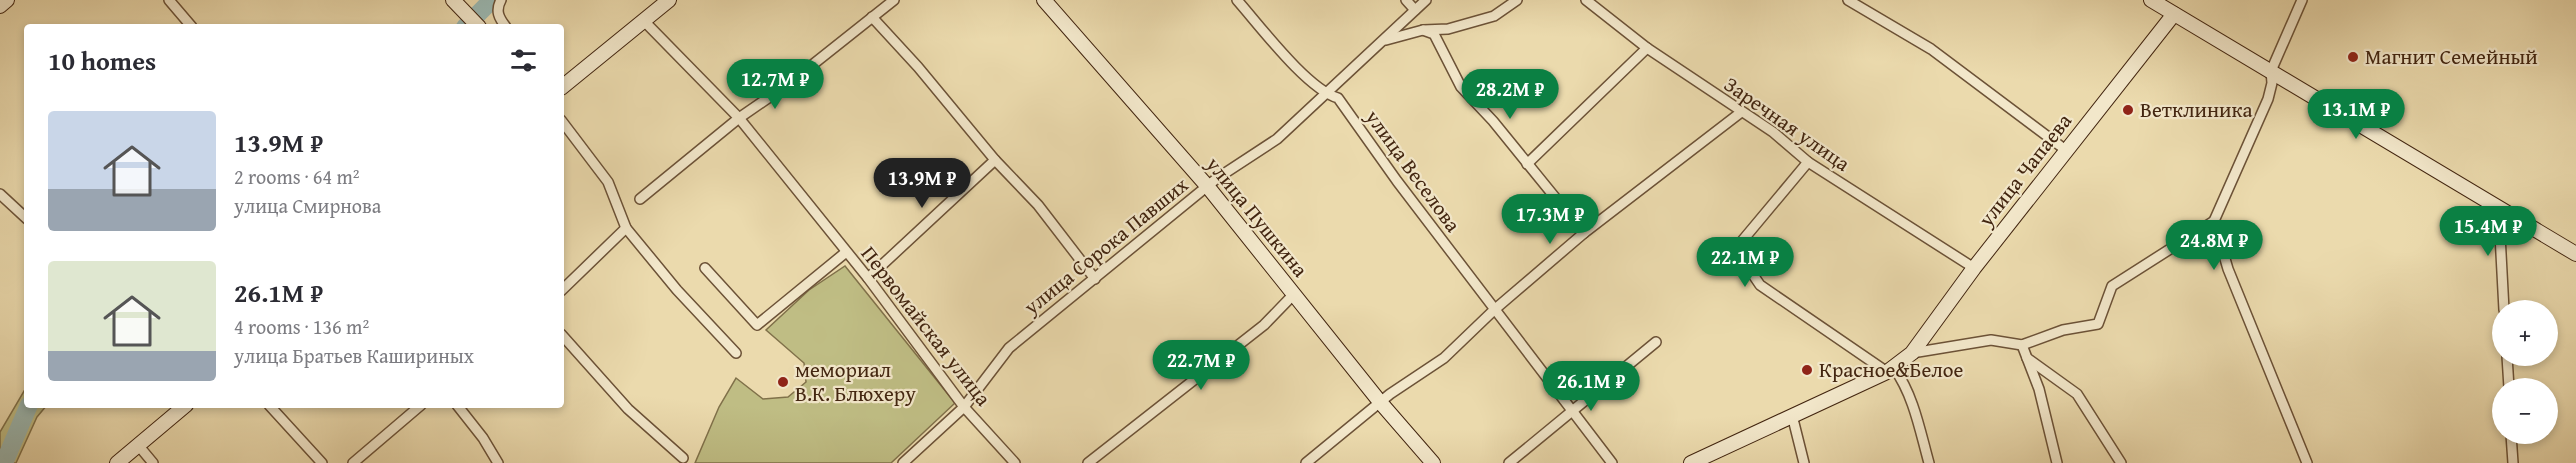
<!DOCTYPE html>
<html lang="en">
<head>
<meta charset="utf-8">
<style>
  :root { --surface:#fff; --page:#f2f2f3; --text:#2b2b33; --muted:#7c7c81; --accent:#0b8043 }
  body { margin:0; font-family:"Gentium Book Plus",serif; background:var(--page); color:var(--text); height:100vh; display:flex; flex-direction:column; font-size:22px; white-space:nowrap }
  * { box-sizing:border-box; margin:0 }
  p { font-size:20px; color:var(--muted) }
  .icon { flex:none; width:33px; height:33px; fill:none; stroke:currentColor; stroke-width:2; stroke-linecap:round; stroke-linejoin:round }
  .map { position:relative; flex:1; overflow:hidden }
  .sheet { position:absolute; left:24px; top:24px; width:540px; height:384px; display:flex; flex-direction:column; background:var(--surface); border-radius:6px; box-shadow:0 3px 9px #0003 }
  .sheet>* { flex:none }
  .buttons { position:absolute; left:2492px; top:300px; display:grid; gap:12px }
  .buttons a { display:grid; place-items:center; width:66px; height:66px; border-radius:50%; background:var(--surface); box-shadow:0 3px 9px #0003; font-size:30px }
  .price { position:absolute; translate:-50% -51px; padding:0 14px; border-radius:21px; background:var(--accent); color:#fff; font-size:20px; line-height:39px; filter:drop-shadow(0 2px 3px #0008) }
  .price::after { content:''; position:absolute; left:50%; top:36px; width:18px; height:14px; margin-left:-9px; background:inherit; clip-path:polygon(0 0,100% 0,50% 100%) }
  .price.active { background:#222; color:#fff }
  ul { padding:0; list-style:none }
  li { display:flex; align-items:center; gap:18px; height:150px; padding:0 24px }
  li span { display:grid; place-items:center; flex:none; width:168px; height:120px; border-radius:6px; color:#555 }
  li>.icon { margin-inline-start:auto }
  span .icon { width:72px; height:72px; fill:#fffc; stroke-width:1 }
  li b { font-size:26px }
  h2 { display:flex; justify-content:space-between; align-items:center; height:72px; padding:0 24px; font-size:26px }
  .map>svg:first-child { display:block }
  .green { fill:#bfbd84; stroke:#80714a; stroke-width:1.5 }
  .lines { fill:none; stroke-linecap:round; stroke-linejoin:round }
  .river { stroke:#9bb9b3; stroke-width:18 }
  .street-casing { stroke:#6c5237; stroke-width:12 }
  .secondary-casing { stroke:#422510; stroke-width:16 }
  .street { stroke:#f2e7ca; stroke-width:9 }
  .secondary { stroke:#f2e7ca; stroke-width:14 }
  .poi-dot { fill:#8f2418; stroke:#f2e7ca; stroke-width:2 }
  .labels { text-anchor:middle; stroke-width:4.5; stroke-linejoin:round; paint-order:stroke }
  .poi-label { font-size:21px; fill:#422510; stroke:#f2e7ca; text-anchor:start }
  .street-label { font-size:21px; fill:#422510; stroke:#f2e7ca }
</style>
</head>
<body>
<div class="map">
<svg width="2576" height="463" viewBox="0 0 2576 463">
  <rect width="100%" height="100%" fill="#ebdaad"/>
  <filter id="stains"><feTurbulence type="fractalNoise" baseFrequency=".00333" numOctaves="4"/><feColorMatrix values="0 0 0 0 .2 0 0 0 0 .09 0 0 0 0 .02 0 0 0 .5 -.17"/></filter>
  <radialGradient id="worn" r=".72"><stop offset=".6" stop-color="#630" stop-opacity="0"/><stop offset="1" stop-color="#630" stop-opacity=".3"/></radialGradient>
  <g class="green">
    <polygon points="845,266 955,403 891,463 695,463 719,407 736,378 763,399 788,397 806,382 804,363 766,330 809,290"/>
    <polygon points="27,386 27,405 47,405 37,417 16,463 0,463 0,432"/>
  </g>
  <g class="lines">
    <g class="river">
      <polyline points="465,27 492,0"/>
      <polyline points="4,463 29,405"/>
    </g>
    <defs>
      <g id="street">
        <polyline points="169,0 192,27"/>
        <path d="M501 0C495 11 499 18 506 27"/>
        <path d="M1237 0C1260 26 1307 89 1338 98L1397 181 1612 463"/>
        <polyline points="1406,0 1415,10"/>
        <polyline points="1586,0 1647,48 1773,132 1808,162 1974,268"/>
        <polyline points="1848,0 1931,49 2067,151"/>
        <polyline points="2302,0 2271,71 2272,83 2268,99 2214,221 2228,269 2307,463"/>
        <polyline points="872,17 918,67 995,160 1038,205 1095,279"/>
        <polyline points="644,21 739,118 868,278 964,407 1015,463"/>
        <polyline points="1423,30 1434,34 1461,87 1493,121 1584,233"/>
        <polyline points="1386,40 1423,30 1448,29 1494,16 1517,0"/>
        <polyline points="561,120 608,182 626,228 677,290 736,353"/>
        <polyline points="1808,162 1742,241 1739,254 1760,285 1887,372"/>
        <polyline points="1527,164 1647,48"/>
        <polyline points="0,194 27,219"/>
        <polyline points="640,199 739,118 787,85 894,0"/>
        <polyline points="2502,209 2499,216 2504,310"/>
        <polyline points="705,268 757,325 845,253"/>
        <polyline points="868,278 995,160"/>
        <polyline points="561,291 626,228"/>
        <polyline points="561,334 628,409 683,458"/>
        <polyline points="2022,345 2027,358 2077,394 2121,463"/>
        <polyline points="1912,353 1991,340 2022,345 2063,330 2098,324 2112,286 2214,221"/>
        <polyline points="2507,356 2509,388"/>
        <polyline points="2027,358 2039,389 2057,463"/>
        <path d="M1894 368C1914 396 1920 431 1929 463"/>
        <polyline points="269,405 322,463"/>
        <polyline points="457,405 483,438 498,463"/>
        <polyline points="1792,415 1804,463"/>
        <polyline points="2511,434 2513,463"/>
        <polyline points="138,445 153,463"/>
        <polyline points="353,463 421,405"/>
        <polyline points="903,463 964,407 1009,348 1216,179 1277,139 1426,0"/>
        <polyline points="1088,463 1264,325 1293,295"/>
        <polyline points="1306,463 1390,394 1444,358 1494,310 1584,233 1740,113"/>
        <polyline points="1509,463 1656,342"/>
      </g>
      <g id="secondary">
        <polyline points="453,0 479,27"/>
        <polyline points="1044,0 1208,187 1380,402 1433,463"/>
        <polyline points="2151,0 2576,254"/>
        <polyline points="0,6 7,0"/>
        <polyline points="561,88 669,0"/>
        <polyline points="117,463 186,405"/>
        <polyline points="1691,463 1887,372 1912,353 1974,268 2174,14"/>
      </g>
    </defs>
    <use href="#street" class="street-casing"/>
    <use href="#secondary" class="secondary-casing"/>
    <use href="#street" class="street"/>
    <use href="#secondary" class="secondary"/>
  </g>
  <g class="poi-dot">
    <circle cx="2353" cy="57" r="6"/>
    <circle cx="2128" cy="110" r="6"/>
    <circle cx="1807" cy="370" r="6"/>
    <circle cx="783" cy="382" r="6"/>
  </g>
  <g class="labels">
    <g class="poi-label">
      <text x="2365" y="64">Магнит Семейный</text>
      <text x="2140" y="117">Ветклиника</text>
      <text x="795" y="377">мемориал<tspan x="795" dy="24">В.К. Блюхеру</tspan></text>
      <text x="1819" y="377">Красное&amp;Белое</text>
    </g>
    <g class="street-label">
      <text transform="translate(1787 124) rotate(35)" y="7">Заречная улица</text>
      <text transform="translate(2025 170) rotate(-52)" y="7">улица Чапаева</text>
      <text transform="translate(1413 171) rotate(54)" y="7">улица Веселова</text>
      <text transform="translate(1257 217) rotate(51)" y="7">улица Пушкина</text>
      <text transform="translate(1106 246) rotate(-39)" y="7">улица Сорока Павших</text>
      <text transform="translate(926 326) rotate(52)" y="7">Первомайская улица</text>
    </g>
  </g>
  <rect width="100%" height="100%" filter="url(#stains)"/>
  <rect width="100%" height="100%" fill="url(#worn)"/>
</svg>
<div class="buttons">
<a>+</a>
<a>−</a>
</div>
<b class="price" style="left:775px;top:110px">12.7M ₽</b>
<b class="price" style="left:1510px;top:120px">28.2M ₽</b>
<b class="price" style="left:2356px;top:140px">13.1M ₽</b>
<b class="price active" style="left:922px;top:209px">13.9M ₽</b>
<b class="price" style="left:1550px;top:245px">17.3M ₽</b>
<b class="price" style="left:2488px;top:257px">15.4M ₽</b>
<b class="price" style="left:2214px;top:271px">24.8M ₽</b>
<b class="price" style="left:1745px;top:288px">22.1M ₽</b>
<b class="price" style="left:1201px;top:391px">22.7M ₽</b>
<b class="price" style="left:1591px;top:412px">26.1M ₽</b>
<section class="sheet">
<h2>10 homes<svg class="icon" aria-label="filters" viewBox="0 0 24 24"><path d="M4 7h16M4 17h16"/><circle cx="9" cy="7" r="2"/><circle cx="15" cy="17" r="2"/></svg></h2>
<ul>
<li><span style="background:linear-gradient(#c9d6e8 65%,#9aa5b1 0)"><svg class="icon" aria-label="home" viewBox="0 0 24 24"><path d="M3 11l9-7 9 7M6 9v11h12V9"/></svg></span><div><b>13.9M ₽</b><p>2 rooms · 64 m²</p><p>улица Смирнова</p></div></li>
<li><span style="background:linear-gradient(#dfe7d0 75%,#9aa5b1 0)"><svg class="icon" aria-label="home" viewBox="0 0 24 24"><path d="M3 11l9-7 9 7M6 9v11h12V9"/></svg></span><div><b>26.1M ₽</b><p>4 rooms · 136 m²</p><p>улица Братьев Кашириных</p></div></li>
</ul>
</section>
</div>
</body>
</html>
